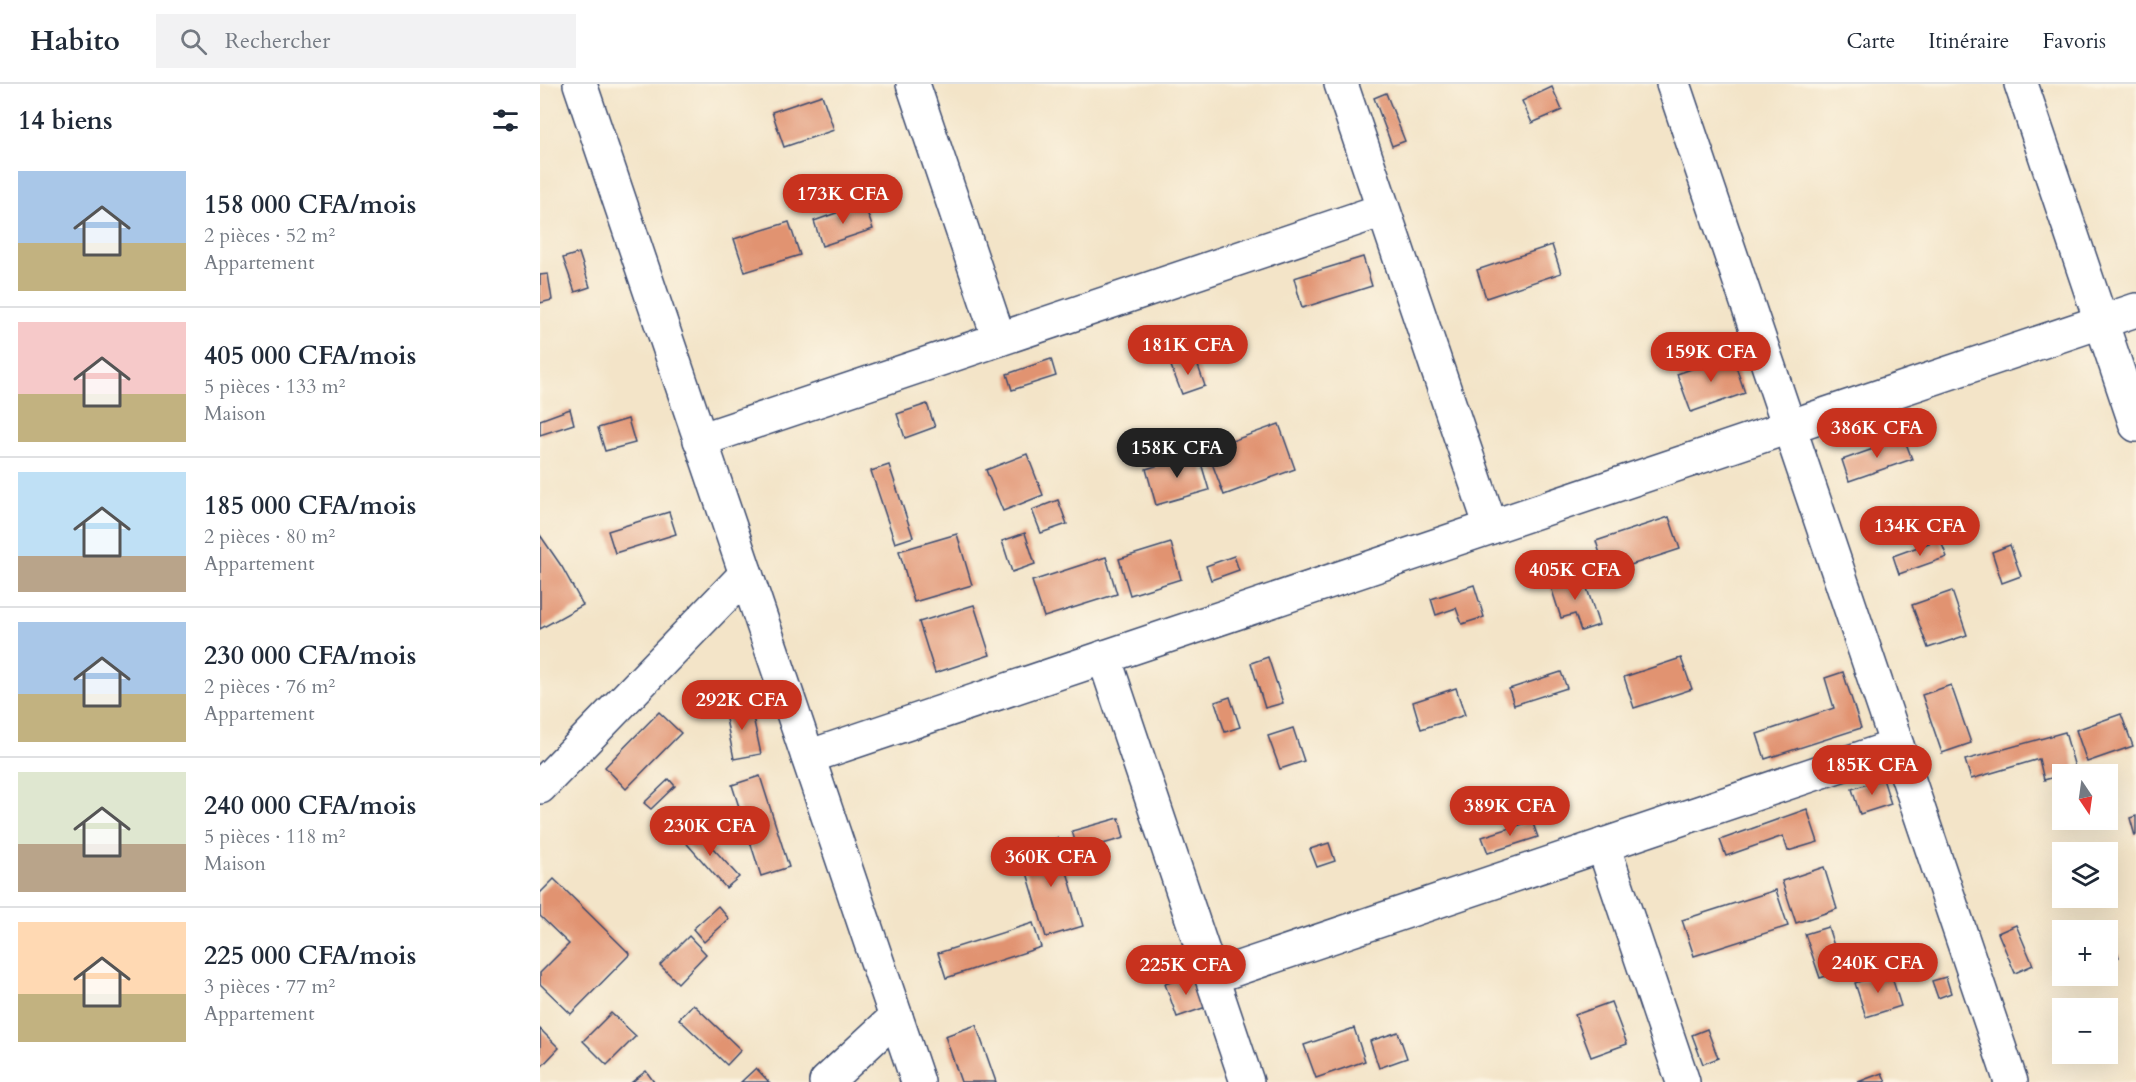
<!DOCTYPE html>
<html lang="fr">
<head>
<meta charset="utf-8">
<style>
  :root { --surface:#fff; --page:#f2f2f3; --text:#1f2937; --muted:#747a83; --line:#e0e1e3; --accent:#c8321e }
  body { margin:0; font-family:Cardo,serif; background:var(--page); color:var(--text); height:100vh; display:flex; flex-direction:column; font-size:22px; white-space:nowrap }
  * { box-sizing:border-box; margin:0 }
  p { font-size:20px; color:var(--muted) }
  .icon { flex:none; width:33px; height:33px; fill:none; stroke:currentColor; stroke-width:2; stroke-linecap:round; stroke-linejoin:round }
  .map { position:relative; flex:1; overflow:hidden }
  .side { display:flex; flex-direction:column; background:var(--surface); width:540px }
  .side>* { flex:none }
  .needle { width:39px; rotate:167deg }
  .buttons { position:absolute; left:1512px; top:680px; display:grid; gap:12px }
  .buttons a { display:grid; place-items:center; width:66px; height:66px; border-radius:0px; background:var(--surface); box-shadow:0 6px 24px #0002; font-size:30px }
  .price { position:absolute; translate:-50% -51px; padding:0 14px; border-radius:21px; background:var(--accent); color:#fff; font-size:20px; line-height:39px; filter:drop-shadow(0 2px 3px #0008) }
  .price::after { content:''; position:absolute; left:50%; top:36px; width:18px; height:14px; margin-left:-9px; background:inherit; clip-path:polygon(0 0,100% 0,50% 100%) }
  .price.active { background:#222; color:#fff }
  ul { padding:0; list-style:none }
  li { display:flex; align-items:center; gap:18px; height:150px; padding:0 18px }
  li+li { border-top:2px solid var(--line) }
  li span { display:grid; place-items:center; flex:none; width:168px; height:120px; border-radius:0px; color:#555 }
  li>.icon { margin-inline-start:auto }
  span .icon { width:72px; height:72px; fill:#fffc; stroke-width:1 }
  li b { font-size:26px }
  h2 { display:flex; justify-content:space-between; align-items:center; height:72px; padding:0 18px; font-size:26px }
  header { display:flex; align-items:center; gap:36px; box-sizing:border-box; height:84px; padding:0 30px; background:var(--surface); border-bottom:2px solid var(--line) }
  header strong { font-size:28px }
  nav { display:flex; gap:33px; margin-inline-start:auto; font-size:21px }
  .search { width:420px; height:54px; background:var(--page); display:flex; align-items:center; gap:15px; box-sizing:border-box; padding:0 21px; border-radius:0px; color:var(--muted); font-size:22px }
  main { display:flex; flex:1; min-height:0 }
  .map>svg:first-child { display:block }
  .building { fill:#e19371 }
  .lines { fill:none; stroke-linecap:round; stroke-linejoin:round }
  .minor-casing { stroke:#3b4a6e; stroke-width:36 }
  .minor { stroke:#fff; stroke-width:33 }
</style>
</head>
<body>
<header>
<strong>Habito</strong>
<div class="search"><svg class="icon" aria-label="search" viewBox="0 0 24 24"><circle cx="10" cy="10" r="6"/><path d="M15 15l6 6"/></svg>Rechercher</div>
<nav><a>Carte</a><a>Itinéraire</a><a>Favoris</a></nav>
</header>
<main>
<section class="side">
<h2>14 biens<svg class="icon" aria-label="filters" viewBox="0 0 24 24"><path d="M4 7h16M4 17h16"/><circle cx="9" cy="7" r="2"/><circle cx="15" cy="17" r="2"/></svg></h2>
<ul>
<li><span style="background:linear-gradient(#a9c7e8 60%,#c2b280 0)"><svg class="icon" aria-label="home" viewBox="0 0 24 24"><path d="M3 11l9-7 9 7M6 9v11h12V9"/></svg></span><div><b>158 000 CFA/mois</b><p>2 pièces · 52 m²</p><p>Appartement</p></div></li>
<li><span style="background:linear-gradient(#f6c9c9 60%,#c2b280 0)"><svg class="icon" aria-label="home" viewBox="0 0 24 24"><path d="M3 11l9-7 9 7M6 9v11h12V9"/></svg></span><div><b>405 000 CFA/mois</b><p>5 pièces · 133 m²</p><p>Maison</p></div></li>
<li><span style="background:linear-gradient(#bfe0f5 70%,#b9a48a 0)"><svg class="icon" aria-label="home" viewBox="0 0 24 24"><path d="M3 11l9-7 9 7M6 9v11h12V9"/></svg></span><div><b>185 000 CFA/mois</b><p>2 pièces · 80 m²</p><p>Appartement</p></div></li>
<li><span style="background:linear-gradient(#a9c7e8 60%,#c2b280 0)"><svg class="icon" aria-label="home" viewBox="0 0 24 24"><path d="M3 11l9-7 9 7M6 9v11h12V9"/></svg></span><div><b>230 000 CFA/mois</b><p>2 pièces · 76 m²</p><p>Appartement</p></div></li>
<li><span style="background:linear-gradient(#dfe7d0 60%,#b9a48a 0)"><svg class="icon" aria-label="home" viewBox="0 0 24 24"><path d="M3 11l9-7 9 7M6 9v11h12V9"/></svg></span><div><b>240 000 CFA/mois</b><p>5 pièces · 118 m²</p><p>Maison</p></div></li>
<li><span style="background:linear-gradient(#ffd9b3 60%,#c2b280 0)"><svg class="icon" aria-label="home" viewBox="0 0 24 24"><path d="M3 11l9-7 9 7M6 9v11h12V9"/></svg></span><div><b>225 000 CFA/mois</b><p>3 pièces · 77 m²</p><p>Appartement</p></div></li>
</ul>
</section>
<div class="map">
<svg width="1596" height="998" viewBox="0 0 1596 998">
  <rect width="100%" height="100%" fill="#fcf5e5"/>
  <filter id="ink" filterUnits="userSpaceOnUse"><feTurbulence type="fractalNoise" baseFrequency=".0167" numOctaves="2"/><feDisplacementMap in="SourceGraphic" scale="12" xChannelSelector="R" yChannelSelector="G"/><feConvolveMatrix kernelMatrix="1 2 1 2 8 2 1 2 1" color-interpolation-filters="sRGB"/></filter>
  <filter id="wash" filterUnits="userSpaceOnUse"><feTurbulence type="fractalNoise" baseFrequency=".008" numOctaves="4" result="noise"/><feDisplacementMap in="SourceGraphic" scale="24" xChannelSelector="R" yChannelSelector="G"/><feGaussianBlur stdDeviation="1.35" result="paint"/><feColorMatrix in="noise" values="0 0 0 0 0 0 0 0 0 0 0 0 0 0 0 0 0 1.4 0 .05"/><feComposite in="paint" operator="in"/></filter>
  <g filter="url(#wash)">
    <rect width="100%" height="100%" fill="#f3e4c8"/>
    <g id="blocks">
      <g class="building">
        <polygon points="1012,3 1022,26 992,39 982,17"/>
        <polygon points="846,9 865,57 852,62 834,14"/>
        <polygon points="282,11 294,46 244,63 232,28"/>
        <polygon points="324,119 333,145 282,162 274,137"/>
        <polygon points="249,138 260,171 205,188 194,155"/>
        <polygon points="1012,161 1021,189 946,214 937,186"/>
        <polygon points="39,169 50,203 35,208 23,174"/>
        <polygon points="823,173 832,202 762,224 754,194"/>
        <polygon points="8,190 12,216 0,219 0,191"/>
        <polygon points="1192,271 1205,309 1151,328 1137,290"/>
        <polygon points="655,273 665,302 642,310 631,282"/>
        <polygon points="511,275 516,292 472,306 467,290"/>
        <polygon points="387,320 395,343 365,354 357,330"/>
        <polygon points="30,325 34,340 0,351 0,336"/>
        <polygon points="88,335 95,359 65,367 58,344"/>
        <polygon points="739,340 755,385 684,411 667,366"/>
        <polygon points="1364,354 1372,375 1309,397 1302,376"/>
        <polygon points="658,369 669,406 616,421 606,385"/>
        <polygon points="487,370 503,411 463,427 446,386"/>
        <polygon points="349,381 373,453 355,459 331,387"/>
        <polygon points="518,416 527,440 501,449 492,426"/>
        <polygon points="129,428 136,450 75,469 68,447"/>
        <polygon points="1129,433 1140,465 1066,489 1056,457"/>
        <polygon points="485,449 495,480 472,488 462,457"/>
        <polygon points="417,450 432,501 374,518 359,467"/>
        <polygon points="0,451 22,483 43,521 0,545"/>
        <polygon points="1400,455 1407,473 1359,490 1353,472"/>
        <polygon points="631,459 641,495 590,511 579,475"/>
        <polygon points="1470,461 1481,492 1462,499 1452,468"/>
        <polygon points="694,472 699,486 671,496 666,482"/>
        <polygon points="566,473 577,510 504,533 492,497"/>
        <polygon points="1042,489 1059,541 1041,547 1035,530 1021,534 1010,500"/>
        <polygon points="934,501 944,533 922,540 916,524 896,531 891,515"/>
        <polygon points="1412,507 1427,551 1388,564 1372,521"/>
        <polygon points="434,521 450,571 395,589 379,538"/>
        <polygon points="728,573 743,619 725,624 711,579"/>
        <polygon points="1141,574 1152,605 1094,624 1084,593"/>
        <polygon points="1021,588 1027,604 974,621 969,605"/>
        <polygon points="1303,588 1321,644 1225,675 1217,650 1294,624 1285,594"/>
        <polygon points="1411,601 1431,659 1402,669 1382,611"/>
        <polygon points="916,604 925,631 881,645 873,618"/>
        <polygon points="690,613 700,643 685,648 675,618"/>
        <polygon points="210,619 221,670 194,675 184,625"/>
        <polygon points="119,628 141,649 86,705 65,683"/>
        <polygon points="1581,630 1593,662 1547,678 1536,646"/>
        <polygon points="753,644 764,677 740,685 728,652"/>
        <polygon points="1525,648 1536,687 1504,696 1499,675 1431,695 1425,676"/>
        <polygon points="220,692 249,783 221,792 192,701"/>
        <polygon points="129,695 135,702 111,725 104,719"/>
        <polygon points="1343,695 1351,720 1320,730 1312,705"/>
        <polygon points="1267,725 1278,758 1248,767 1243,752 1186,772 1180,756"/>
        <polygon points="1596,732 1596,751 1595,752 1590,734"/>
        <polygon points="579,734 584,754 538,767 532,747"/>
        <polygon points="992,737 998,753 948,769 942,753"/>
        <polygon points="153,742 199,793 186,804 141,753"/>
        <polygon points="517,754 543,842 506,853 480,765"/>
        <polygon points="789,759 795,777 777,783 770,765"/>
        <polygon points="1284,783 1297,825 1256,839 1242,797"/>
        <polygon points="14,795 90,870 31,930 0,900 0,889 29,860 0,832 0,809"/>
        <polygon points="1236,806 1248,842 1154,872 1142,836"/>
        <polygon points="178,822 189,835 164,858 153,845"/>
        <polygon points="493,839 501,863 406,894 398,869"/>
        <polygon points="1476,841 1493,881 1475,889 1458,849"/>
        <polygon points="1288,843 1302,887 1280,894 1265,850"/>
        <polygon points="149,852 166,870 138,899 120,881"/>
        <polygon points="1573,857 1579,873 1568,878 1568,860"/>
        <polygon points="1350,887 1361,922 1326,933 1315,899"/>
        <polygon points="654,890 666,923 637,933 625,900"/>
        <polygon points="1406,893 1411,909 1398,914 1392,897"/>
        <polygon points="1071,918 1087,960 1051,973 1035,931"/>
        <polygon points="153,920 201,966 187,981 139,935"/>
        <polygon points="71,929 96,952 67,981 43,957"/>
        <polygon points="436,941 456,998 421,998 405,952"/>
        <polygon points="814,944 825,977 776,994 764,961"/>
        <polygon points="0,945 19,964 0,984"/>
        <polygon points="1167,945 1178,974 1163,980 1152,951"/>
        <polygon points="858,948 867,974 839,984 830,957"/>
        <polygon points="216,984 229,998 201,998"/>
        <polygon points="106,987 114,998 92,998"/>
        <polygon points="1342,989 1346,998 1318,998"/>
      </g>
    </g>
  </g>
  <g filter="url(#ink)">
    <use href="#blocks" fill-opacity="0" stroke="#3b4a6e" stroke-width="1.5"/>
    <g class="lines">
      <defs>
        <g id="minor">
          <polyline points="40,0 378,998"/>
          <polyline points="373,0 459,255"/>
          <polyline points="801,0 951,443"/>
          <polyline points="1133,0 1471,998"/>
          <polyline points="1481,0 1596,341"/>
          <polyline points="160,356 843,126"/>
          <polyline points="564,573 707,998"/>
          <polyline points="268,673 1596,226"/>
          <polyline points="0,703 206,490"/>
          <polyline points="1063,761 1143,998"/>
          <polyline points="672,893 1357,662"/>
          <polyline points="286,998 356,933"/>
        </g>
      </defs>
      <use href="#minor" class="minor-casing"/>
      <use href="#minor" class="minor"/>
    </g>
  </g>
</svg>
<div class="buttons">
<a><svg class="needle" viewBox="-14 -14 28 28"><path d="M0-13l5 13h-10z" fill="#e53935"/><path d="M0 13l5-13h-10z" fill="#747a83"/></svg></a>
<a><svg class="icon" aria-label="layers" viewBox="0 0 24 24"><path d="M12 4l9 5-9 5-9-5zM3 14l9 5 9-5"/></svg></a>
<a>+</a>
<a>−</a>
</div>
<b class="price" style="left:303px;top:141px">173K CFA</b>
<b class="price" style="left:648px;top:292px">181K CFA</b>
<b class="price" style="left:1171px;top:299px">159K CFA</b>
<b class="price" style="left:1337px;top:375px">386K CFA</b>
<b class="price active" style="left:637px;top:395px">158K CFA</b>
<b class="price" style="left:1380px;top:473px">134K CFA</b>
<b class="price" style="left:1035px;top:517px">405K CFA</b>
<b class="price" style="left:202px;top:647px">292K CFA</b>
<b class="price" style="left:1332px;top:712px">185K CFA</b>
<b class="price" style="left:970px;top:753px">389K CFA</b>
<b class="price" style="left:170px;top:773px">230K CFA</b>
<b class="price" style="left:511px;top:804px">360K CFA</b>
<b class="price" style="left:1338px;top:910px">240K CFA</b>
<b class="price" style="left:646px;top:912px">225K CFA</b>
</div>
</main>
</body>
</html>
